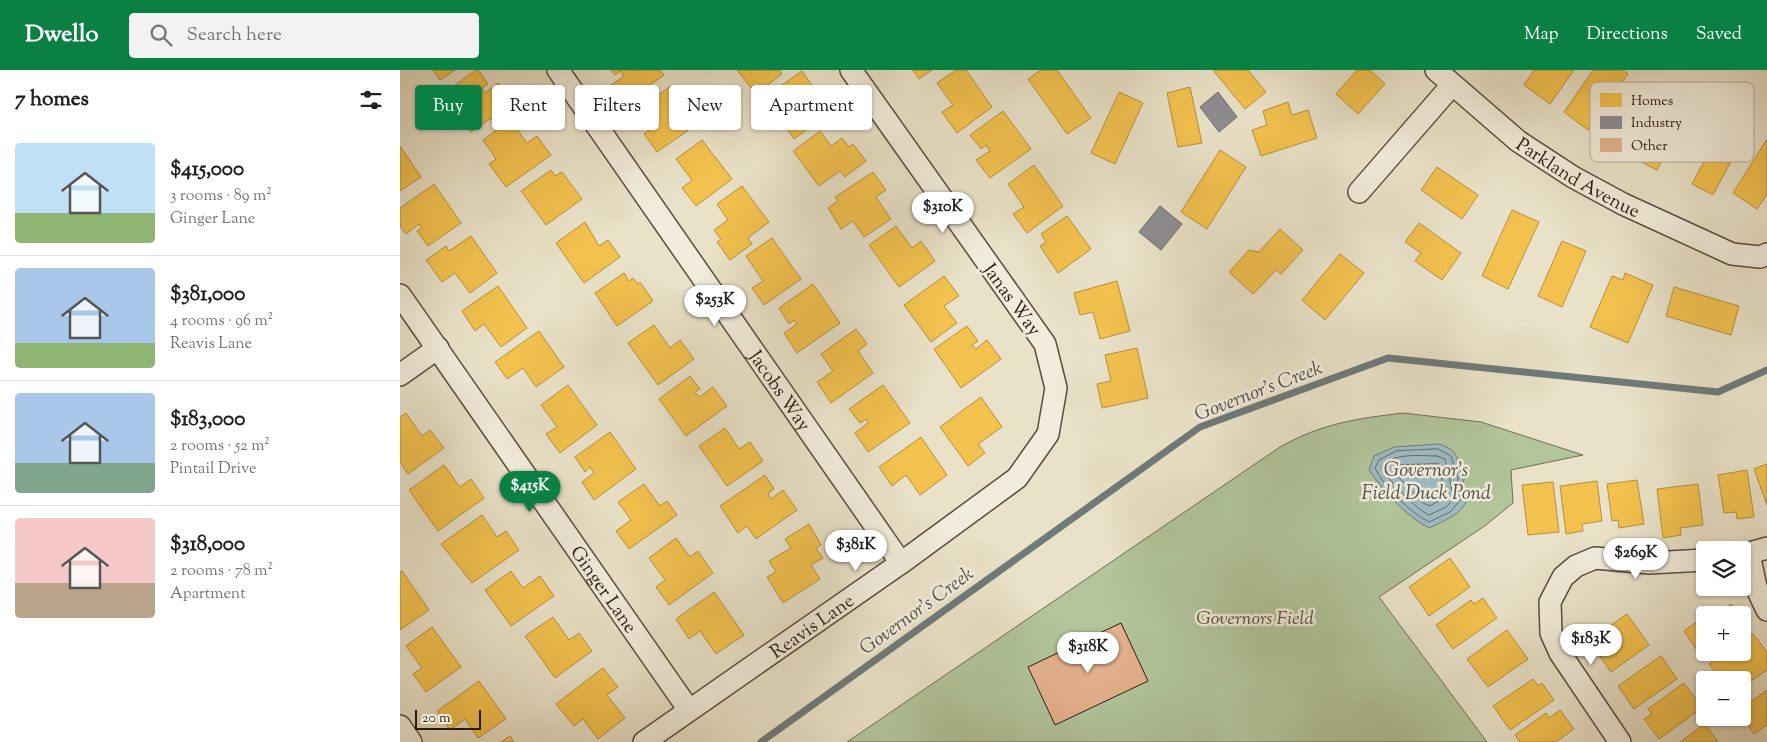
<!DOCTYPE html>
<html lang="en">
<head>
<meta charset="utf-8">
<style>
  :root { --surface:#fff; --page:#f2f2f2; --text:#202124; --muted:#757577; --line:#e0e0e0; --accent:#0b8043 }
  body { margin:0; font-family:"Sorts Mill Goudy",serif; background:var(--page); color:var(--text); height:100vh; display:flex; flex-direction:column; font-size:19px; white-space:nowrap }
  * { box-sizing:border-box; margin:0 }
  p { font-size:16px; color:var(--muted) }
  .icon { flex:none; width:28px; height:28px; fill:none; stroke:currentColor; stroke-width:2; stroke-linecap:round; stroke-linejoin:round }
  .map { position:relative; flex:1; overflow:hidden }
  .panel { display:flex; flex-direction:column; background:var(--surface); width:400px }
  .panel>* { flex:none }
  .banner { position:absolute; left:15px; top:15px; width:475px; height:45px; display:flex; gap:10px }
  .fabs { position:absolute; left:1296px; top:471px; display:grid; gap:10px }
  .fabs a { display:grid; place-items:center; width:55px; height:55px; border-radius:5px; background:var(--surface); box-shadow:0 1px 4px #0004; font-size:25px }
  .scale { position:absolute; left:15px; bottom:12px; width:66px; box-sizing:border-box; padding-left:5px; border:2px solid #2b1a10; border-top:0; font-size:14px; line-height:18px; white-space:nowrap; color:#2b1a10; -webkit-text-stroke:4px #f1ecdb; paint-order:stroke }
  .price { position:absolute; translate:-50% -42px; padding:0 11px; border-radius:18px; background:#fff; color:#222; font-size:16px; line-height:32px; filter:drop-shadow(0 1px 2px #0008) }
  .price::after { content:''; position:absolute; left:50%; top:30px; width:15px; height:11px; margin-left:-8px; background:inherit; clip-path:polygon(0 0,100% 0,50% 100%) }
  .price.selected { background:var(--accent); color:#fff }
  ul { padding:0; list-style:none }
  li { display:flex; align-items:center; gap:15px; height:125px; padding:0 15px }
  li+li { border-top:1px solid var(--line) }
  li span { display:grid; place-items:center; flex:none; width:140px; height:100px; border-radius:5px; color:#555 }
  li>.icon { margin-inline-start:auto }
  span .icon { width:60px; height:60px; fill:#fffc; stroke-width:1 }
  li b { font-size:21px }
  h2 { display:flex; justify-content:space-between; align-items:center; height:60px; padding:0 15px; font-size:21px }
  .tag { padding:0 18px; border-radius:5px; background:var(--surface); box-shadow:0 1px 4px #0004; font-size:18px; line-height:45px }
  .tag.selected { background:var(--accent); color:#fff }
  header { display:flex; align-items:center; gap:30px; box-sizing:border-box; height:70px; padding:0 25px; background:var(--accent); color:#fff }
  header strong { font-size:24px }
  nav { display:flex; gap:28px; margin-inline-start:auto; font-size:18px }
  .search { width:350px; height:45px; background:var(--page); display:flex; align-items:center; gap:12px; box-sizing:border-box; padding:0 18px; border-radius:5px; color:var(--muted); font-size:19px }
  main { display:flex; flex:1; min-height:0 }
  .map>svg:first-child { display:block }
  .green { fill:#b1c49a; stroke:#6e6f55 }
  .water { fill:#9dbac1; stroke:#6f7a7a }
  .homes { fill:#f2c14e; stroke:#b68f3b }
  .industry { fill:#8d8d92; stroke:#706a6b }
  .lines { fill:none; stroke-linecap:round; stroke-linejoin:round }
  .shore { stroke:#646a68; stroke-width:1 }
  .stream { stroke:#6f7a7a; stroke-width:7 }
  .building { fill:#e3b18c; stroke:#2b1a10 }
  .minor-casing { stroke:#5a4c3e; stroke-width:24 }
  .minor { stroke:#f1ecdb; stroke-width:21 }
  .labels { text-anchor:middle; stroke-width:5; stroke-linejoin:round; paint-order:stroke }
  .street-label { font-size:19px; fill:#2b1a10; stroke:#f1ecdb }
  .park-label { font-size:19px; font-style:italic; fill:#534d39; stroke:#f1ecdb }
  .water-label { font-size:20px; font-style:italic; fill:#53524e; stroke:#f1ecdb }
  .key { fill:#f1ecdb; stroke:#b6ad9e; stroke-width:1 }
  .key-label { font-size:14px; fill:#2b1a10 }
</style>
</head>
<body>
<header>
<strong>Dwello</strong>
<div class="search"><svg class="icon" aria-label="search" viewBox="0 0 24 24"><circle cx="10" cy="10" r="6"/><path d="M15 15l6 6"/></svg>Search here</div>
<nav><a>Map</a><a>Directions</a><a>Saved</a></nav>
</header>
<main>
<section class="panel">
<h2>7 homes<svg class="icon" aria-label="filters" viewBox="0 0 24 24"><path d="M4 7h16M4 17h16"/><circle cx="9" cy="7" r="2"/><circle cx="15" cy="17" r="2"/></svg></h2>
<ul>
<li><span style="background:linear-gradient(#bfe0f5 70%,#8fb573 0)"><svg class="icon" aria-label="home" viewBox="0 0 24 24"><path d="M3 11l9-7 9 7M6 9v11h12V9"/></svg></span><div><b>$415,000</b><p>3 rooms · 89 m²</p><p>Ginger Lane</p></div></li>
<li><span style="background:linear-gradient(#a9c7e8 75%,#8fb573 0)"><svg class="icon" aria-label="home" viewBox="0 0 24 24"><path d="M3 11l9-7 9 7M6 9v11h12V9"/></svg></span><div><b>$381,000</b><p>4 rooms · 96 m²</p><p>Reavis Lane</p></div></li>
<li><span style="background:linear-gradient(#a9c7e8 70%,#7fa58c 0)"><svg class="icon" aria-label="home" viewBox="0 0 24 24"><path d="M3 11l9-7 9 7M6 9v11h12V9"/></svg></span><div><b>$183,000</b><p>2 rooms · 52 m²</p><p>Pintail Drive</p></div></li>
<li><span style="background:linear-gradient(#f6c9c9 65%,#b9a48a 0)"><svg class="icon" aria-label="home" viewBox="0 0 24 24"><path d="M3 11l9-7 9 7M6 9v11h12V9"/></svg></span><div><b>$318,000</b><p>2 rooms · 78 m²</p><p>Apartment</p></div></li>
</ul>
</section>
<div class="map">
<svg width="1367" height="672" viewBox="0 0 1367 672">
  <rect width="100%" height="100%" fill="#e9e2c8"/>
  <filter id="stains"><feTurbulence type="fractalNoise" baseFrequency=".004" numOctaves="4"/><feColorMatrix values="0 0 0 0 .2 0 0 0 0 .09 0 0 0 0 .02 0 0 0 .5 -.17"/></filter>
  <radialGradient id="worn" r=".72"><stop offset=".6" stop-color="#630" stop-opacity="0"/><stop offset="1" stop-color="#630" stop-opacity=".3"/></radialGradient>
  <path class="green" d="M1003 343 1081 352 1183 385 1111 400 1113 433 1086 455 979 527 1087 672H447L880 377C923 353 955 349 1003 343Z"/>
  <path class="water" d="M1039 374C1066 383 1051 392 1065 407L1061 417 1068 427C1063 444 1044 451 1029 458 1005 445 985 423 969 400L974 386 994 377Z"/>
  <g class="homes">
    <polygon points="33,0 55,0 40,10"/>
    <polygon points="76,0 78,0 88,14 82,18 85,23 98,13 112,34 71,62 44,23"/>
    <polygon points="211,0 260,0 264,5 224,33 211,15 224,6 220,1 215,5"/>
    <polygon points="337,0 379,0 382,4 356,24"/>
    <polygon points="513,0 532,0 519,9"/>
    <polygon points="556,0 566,0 592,37 557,63 542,42 553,35 537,13"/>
    <polygon points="641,0 657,0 691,48 667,64 628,9"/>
    <polygon points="813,0 848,0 866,22 845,39"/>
    <polygon points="957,0 970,0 985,14 958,44 936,24"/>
    <polygon points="1134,0 1174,0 1150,34 1124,15"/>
    <polygon points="1193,0 1222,0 1228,4 1188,60 1164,42"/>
    <polygon points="402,1 415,20 404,27 420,50 394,69 365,27"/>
    <polygon points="271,16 297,54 257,82 244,64 257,55 254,51 251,53 240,38"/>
    <polygon points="790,17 802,73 778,77 767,23"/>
    <polygon points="719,22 743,33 715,94 691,83"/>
    <polygon points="888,32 892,45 908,40 917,68 861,86 852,60 867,55 863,41"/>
    <polygon points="1262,32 1286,44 1257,100 1233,88"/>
    <polygon points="603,41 631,79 590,108 576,90 590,81 586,75 581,79 570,65"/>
    <polygon points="110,50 127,73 137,66 151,85 106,117 89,94 96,89 83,70"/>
    <polygon points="420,61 431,76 442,68 449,77 453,74 466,91 445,107 440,101 419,116 393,81"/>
    <polygon points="1316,69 1337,80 1313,125 1292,114"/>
    <polygon points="1367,69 1367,124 1357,139 1333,123"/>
    <polygon points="302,70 332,109 296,136 282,118 292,110 276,89"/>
    <polygon points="0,76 21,107 0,121"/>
    <polygon points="820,80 846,97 807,159 781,142"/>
    <polygon points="634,95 663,136 627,163 613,144 624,137 608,114"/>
    <polygon points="1037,97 1078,125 1062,149 1021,120"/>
    <polygon points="151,100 155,106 162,102 182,129 146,155 121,121"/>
    <polygon points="473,102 486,120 476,127 491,149 464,167 453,151 441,159 428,138 438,131 435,127"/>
    <polygon points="34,114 61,153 28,176 17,161 22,158 19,154 6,164 0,156 0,138"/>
    <polygon points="342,116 369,152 348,168 352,174 330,190 317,172 321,169 314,160 328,150 317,134"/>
    <polygon points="1112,140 1139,152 1108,219 1082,206"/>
    <polygon points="667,146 691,179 658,203 640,176 646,172 641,164"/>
    <polygon points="185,152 199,176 208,170 220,187 184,213 156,173"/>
    <polygon points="1019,153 1061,183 1042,210 1015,191 1021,183 1005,172"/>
    <polygon points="496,156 512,178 521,171 535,191 499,217 469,175"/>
    <polygon points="880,159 903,180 881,204 876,200 853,224 829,202 849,180 859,182"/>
    <polygon points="71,166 97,203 70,223 55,203 42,212 26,190 46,176 49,181"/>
    <polygon points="372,168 401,209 364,235 352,218 363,211 346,186"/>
    <polygon points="1162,171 1186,181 1162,237 1138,226"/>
    <polygon points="940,184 964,203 925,250 902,230"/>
    <polygon points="224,203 229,211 233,208 238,214 240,212 253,231 217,256 195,223"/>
    <polygon points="1225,203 1253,215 1228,273 1190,257 1212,206 1223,210"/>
    <polygon points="544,206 559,226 544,236 557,253 531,272 504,235"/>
    <polygon points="717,211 730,261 700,269 693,242 680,245 674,223"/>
    <polygon points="413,214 440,253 397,283 384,263 397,254 394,250 389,254 379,238"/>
    <polygon points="98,216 127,258 101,277 84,254 75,261 62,241"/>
    <polygon points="1274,217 1339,236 1331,265 1266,246"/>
    <polygon points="254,255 270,278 280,270 294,289 258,315 228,273"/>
    <polygon points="567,256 578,271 572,275 576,279 587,270 601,289 561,318 534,279"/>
    <polygon points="456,259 467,274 458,281 473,303 431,333 417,312 433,301 421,284"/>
    <polygon points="139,261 164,297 136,317 123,298 107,309 95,292"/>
    <polygon points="737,278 748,328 702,338 697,314 711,311 705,285"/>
    <polygon points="290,306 300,319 295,322 299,327 313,317 327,336 286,366 259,329"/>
    <polygon points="168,315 197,355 160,383 146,364 157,357 141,335"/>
    <polygon points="483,315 510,353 468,382 455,363 468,353 466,349 460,353 449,339"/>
    <polygon points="581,327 602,357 578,374 585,383 568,396 540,357"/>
    <polygon points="6,343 22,366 30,360 44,378 8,404 0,392 0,347"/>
    <polygon points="325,358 339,379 350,372 363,391 327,416 299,376"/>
    <polygon points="210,362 236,399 194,430 182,412 194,403 190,397 185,402 175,387"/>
    <polygon points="521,367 547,405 520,425 506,405 492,416 479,397"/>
    <polygon points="1367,394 1367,435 1354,399"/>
    <polygon points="44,395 60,417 71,409 84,428 38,461 9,420"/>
    <polygon points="1347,400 1354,447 1337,449 1336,442 1324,443 1318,405"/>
    <polygon points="365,405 374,419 368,424 371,429 383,420 397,440 356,469 347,456 338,463 320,436"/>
    <polygon points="1237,410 1244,454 1219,458 1218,450 1212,451 1207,414"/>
    <polygon points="1197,411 1202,451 1182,454 1183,461 1166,464 1160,416"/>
    <polygon points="1153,412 1159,462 1128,465 1122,415"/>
    <polygon points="244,414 260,436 267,431 277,445 229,479 216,461 231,450 218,432"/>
    <polygon points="1298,414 1303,455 1280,458 1281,465 1263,468 1257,419"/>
    <polygon points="82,445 97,467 106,461 119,480 72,513 41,474"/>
    <polygon points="409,454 421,475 416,478 423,488 411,495 420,509 383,533 367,507 376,502 369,491 391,478 385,469"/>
    <polygon points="276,468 290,487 298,481 313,503 269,535 256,517 265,510 249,488"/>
    <polygon points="1050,488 1070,517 1029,546 1009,517"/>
    <polygon points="2,501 29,540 0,560 0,502"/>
    <polygon points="111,501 123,518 140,506 154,526 111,556 85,520"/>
    <polygon points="314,522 344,565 316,584 300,561 289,569 276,549"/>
    <polygon points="1083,528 1097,548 1053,579 1036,555 1071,530 1074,534"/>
    <polygon points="1331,534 1338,545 1307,545 1317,538 1319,542"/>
    <polygon points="1227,544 1249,575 1211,602 1189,571"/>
    <polygon points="1305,546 1305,582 1300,585 1284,561"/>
    <polygon points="153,547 169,570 179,563 192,581 155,608 125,566"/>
    <polygon points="32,557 61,597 26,622 13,604 22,598 6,576"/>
    <polygon points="1107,560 1128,589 1088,617 1067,589"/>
    <polygon points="1353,564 1367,582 1367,600 1342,617 1342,610 1321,610 1309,594 1326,582 1342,582 1342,571"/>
    <polygon points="1261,586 1277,609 1234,639 1218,616"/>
    <polygon points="203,598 218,617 207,625 225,648 198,669 183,649 174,656 156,634"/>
    <polygon points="1133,609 1138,616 1142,613 1154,630 1110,660 1093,636"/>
    <polygon points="79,611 106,649 78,668 65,649 50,660 37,641"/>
    <polygon points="1284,613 1302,638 1259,669 1244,649 1252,644 1248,639"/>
    <polygon points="1367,620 1367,655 1354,664 1342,647 1342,638"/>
    <polygon points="1160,640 1174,659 1156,672 1120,672 1115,665 1146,643 1149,648"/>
    <polygon points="1305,654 1318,672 1280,672"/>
    <polygon points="110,666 114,672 101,672"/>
  </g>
  <g class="industry">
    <polygon points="818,22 837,47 819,62 800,37"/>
    <polygon points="760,136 782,154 761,180 739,162"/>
  </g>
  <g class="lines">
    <g class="shore">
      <path d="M1038 379 1051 386 1058 408 1057 418 1062 428 1050 442 1029 452C1011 443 984 417 975 398L979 390 996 381Z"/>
      <path d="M1037 386 1045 389C1050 403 1049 416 1055 428L1046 437 1029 445C1015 438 989 412 982 397 991 382 1022 386 1037 386Z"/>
      <polygon points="1039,394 1045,427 1030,436 1023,433 992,400 999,395"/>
    </g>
    <polyline class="stream" points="361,672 800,357 988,288 1318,322 1367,300"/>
  </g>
  <polygon class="building" points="721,553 748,611 655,655 628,597"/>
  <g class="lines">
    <defs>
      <g id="minor">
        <path id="s1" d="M158 0 501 493"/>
        <path id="s2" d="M1036 0 1118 71 1173 107 1223 134 1332 184 1360 187 1367 184"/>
        <polyline points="959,122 1052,15"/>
        <path id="s3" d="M0 225 289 640"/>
        <polyline points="0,305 38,278"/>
        <polyline points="1349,484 1356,517 1367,540"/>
        <polyline points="1342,485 1367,478"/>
        <polyline points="0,656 11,672"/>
        <path id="s4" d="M244 672 501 493 617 408 648 364 656 318 645 274 451 0"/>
        <polyline points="1220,672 1160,583 1151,563 1150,532 1163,507 1176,496 1195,488 1249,493 1305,490"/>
      </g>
    </defs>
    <use href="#minor" class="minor-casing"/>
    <use href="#minor" class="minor"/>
  </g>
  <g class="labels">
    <g class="street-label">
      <text dy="7" stroke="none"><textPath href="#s2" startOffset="179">Parkland Avenue</textPath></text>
      <text transform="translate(613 229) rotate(54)" y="7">Janas Way</text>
      <text dy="7" stroke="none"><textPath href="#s1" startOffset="390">Jacobs Way</textPath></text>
      <text dy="7" stroke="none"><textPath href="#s3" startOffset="358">Ginger Lane</textPath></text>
      <text dy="7" stroke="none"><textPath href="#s4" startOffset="204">Reavis Lane</textPath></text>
    </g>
    <g class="park-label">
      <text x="855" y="554">Governors Field</text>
    </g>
    <g class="water-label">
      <text transform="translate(858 320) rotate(-21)" y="7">Governor's Creek</text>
      <text x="1026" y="406">Governor's<tspan x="1026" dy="23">Field Duck Pond</tspan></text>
      <text transform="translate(516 540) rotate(-36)" y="7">Governor's Creek</text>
    </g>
  </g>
  <rect x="1190" y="12" width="164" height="80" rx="8" class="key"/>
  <rect x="1200" y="23" width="22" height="14" fill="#f2c14e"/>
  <rect x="1200" y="46" width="22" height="13" fill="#8d8d92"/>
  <rect x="1200" y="68" width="22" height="14" fill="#e3b18c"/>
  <g class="key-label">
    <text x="1231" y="35">Homes</text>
    <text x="1231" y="57">Industry</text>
    <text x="1231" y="80">Other</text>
  </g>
  <rect width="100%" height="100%" filter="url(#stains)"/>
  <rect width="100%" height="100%" fill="url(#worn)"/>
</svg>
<div class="fabs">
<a><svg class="icon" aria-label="layers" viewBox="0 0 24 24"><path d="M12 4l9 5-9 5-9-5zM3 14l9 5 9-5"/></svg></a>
<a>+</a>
<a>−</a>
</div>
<div class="scale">20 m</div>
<b class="price" style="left:543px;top:164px">$310K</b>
<b class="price" style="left:315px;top:257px">$253K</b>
<b class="price selected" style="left:130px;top:443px">$415K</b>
<b class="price" style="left:456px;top:502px">$381K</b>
<b class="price" style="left:1236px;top:510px">$269K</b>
<b class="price" style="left:1191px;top:596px">$183K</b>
<b class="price" style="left:688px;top:604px">$318K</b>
<div class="banner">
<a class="tag selected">Buy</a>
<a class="tag">Rent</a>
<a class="tag">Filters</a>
<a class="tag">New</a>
<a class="tag">Apartment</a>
</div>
</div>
</main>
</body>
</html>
